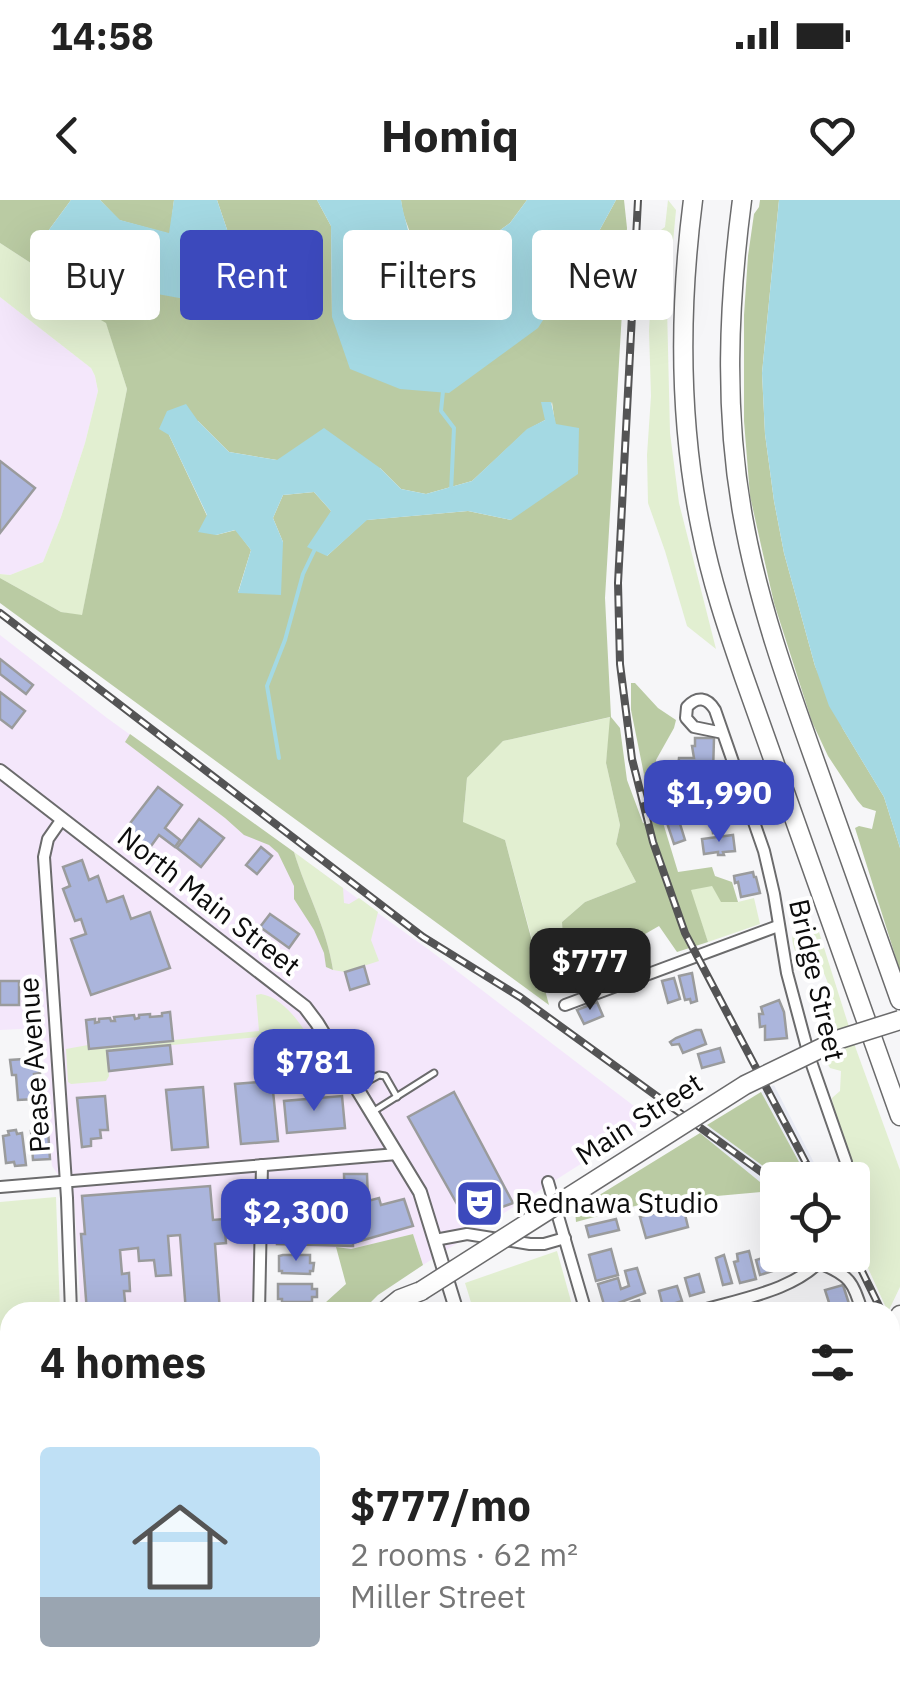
<!DOCTYPE html>
<html lang="en">
<head>
<meta charset="utf-8">
<style>
  :root { --surface:#fff; --page:#f6f6f6; --text:#222; --muted:#767676; --accent:#3c49bc }
  body { margin:0; font-family:"IBM Plex Sans",sans-serif; background:var(--page); color:var(--text); height:100vh; display:flex; flex-direction:column; font-size:38px; white-space:nowrap }
  * { box-sizing:border-box; margin:0 }
  p { font-size:32px; color:var(--muted) }
  .icon { flex:none; width:55px; height:55px; fill:none; stroke:currentColor; stroke-width:2; stroke-linecap:round; stroke-linejoin:round }
  .map { position:relative; flex:1; overflow:hidden }
  .sheet { position:absolute; left:0px; top:1102px; width:900px; height:392px; display:flex; flex-direction:column; background:var(--surface); border-radius:30px 30px 0 0; box-shadow:0 10px 40px #0002 }
  .sheet>* { flex:none }
  .banner { position:absolute; left:30px; top:30px; width:840px; height:90px; display:flex; gap:20px }
  .buttons { position:absolute; left:760px; top:962px; display:grid; gap:20px }
  .buttons a { display:grid; place-items:center; width:110px; height:110px; border-radius:10px; background:var(--surface); box-shadow:0 10px 40px #0002; font-size:50px }
  .price { position:absolute; translate:-50% -85px; padding:0 22px; border-radius:20px; background:var(--accent); color:#fff; font-size:32px; line-height:65px; filter:drop-shadow(0 2px 5px #0008) }
  .price::after { content:''; position:absolute; left:50%; top:60px; width:30px; height:22px; margin-left:-15px; background:inherit; clip-path:polygon(0 0,100% 0,50% 100%) }
  .price.selected { background:#222; color:#fff }
  ul { padding:0; list-style:none }
  li { display:flex; align-items:center; gap:30px; height:250px; padding:0 40px }
  li span { display:grid; place-items:center; flex:none; width:280px; height:200px; border-radius:10px; color:#555 }
  li>.icon { margin-inline-start:auto }
  span .icon { width:120px; height:120px; fill:#fffc; stroke-width:1 }
  li b { font-size:42px }
  h2 { display:flex; justify-content:space-between; align-items:center; height:120px; padding:0 40px; font-size:42px }
  .pill { padding:0 35px; border-radius:10px; background:var(--surface); box-shadow:0 10px 40px #0002; font-size:35px; line-height:90px }
  .pill.selected { background:var(--accent); color:#fff }
  .status { display:flex; justify-content:space-between; align-items:center; height:70px; padding:0 50px; background:var(--surface); direction:ltr }
  .status svg { height:28px; fill:currentColor }
  header { display:flex; justify-content:space-between; align-items:center; height:130px; padding:0 40px; background:var(--surface); font-size:45px; font-weight:700 }
  .map>svg:first-child { display:block }
  .industrial { fill:#f4e7fb }
  .built { fill:#e9ebf4 }
  .green { fill:#e2efd1 }
  .forest { fill:#bacba3; fill-rule:evenodd }
  .water { fill:#a4d9e3 }
  .lines { fill:none; stroke-linecap:round; stroke-linejoin:round }
  .stream { stroke:#a4d9e3; stroke-width:4 }
  .building { fill:#abb5dc; stroke:#9a9b9c; stroke-width:2.5 }
  .service-casing { stroke:#6b6b6c; stroke-width:9 }
  .minor-casing { stroke:#6b6b6c; stroke-width:14 }
  .tertiary-casing { stroke:#6b6b6c; stroke-width:16 }
  .trunk-casing { stroke:#6b6b6c; stroke-width:21 }
  .motorway-casing { stroke:#6b6b6c; stroke-width:21 }
  .service { stroke:#fff; stroke-width:5 }
  .minor { stroke:#fff; stroke-width:10 }
  .tertiary { stroke:#fff; stroke-width:12 }
  .trunk { stroke:#fff; stroke-width:18 }
  .motorway { stroke:#fff; stroke-width:18 }
  .rail-casing { stroke:#545455; stroke-width:8 }
  .rail { stroke:#fff; stroke-width:4; stroke-dasharray:11; stroke-linecap:butt }
  .trunk-bridge-casing { stroke:#6b6b6c; stroke-width:21; stroke-linecap:butt }
  .trunk-bridge { stroke:#fff; stroke-width:18 }
  .labels { text-anchor:middle; stroke-width:8; stroke-linejoin:round; paint-order:stroke }
  .street-label { font-size:28px; fill:#0c0c0c; stroke:#fff }
  .poi-label { font-size:28px; fill:#0c0c0c; stroke:#fff; text-anchor:start }
</style>
</head>
<body>
<div class="status"><b>14:58</b><svg viewBox="0 0 49 12"><path d="M0 12V9h3v3zM5 12V6h3v6zM10 12V3h3v9zM15 12V0h3v12zM26 1h20v11H26zM47 4h2v5h-2z"/></svg></div>
<header><svg class="icon" aria-label="back" viewBox="0 0 24 24"><path d="M15 5l-7 7 7 7"/></svg>Homiq<svg class="icon" aria-label="heart" viewBox="0 0 24 24"><path d="M12 20l-8-8c-3-5 5-10 8-4 3-6 11-1 8 4z"/></svg></header>
<div class="map">
<svg width="900" height="1493" viewBox="0 0 900 1493">
  <rect width="100%" height="100%" fill="#f6f6f8"/>
  <g class="industrial">
    <polygon points="0,97 91,168 95,176 98,191 85,243 61,317 43,362 10,375 0,374"/>
    <polygon points="0,435 107,518 432,752 651,919 423,1065 413,1034 351,1049 254,1045 252,1112 81,1112 74,998 52,966 41,828 0,830"/>
    <polygon points="890,1437 900,1438 900,1493 772,1493 769,1485 890,1485"/>
  </g>
  <g class="built">
    <polygon points="774,885 823,980 806,980 800,970 799,962 761,892"/>
    <polygon points="710,927 782,980 778,980 777,997 700,933"/>
  </g>
  <g class="green">
    <polygon points="668,0 676,10 667,107 670,233 679,303 716,449 687,426 665,351 648,303 647,255 651,196 649,131 653,57 657,33 665,27"/>
    <polygon points="0,43 40,69 88,86 106,122 127,189 82,416 61,412 0,378 0,374 10,375 43,362 61,317 85,243 98,191 95,176 91,168 0,97"/>
    <polygon points="611,517 606,563 620,625 616,644 636,682 585,702 562,722 563,740 536,754 505,640 463,623 467,578 503,541"/>
    <path d="M294 652 343 688 344 703 349 704 359 698 378 712 371 740 379 761 345 772 333 770C327 728 306 692 294 652Z"/>
    <polygon points="712,685 722,702 738,702 754,698 760,724 708,742 690,690"/>
    <path d="M803 726 813 727 819 732 856 849 900 970V1087L888 1112 863 1057 869 1045V1031L833 910 832 898 840 891 841 871 830 868 826 861 821 830 831 826C837 805 827 767 809 753L796 754C792 742 788 731 803 726Z"/>
    <path d="M261 794C280 797 296 817 306 833H303V836L274 838 270 836 107 851 109 876 106 881 71 884 68 882 66 849 88 845 89 849 259 831 256 795Z"/>
    <polygon points="56,997 60,1112 10,1112 10,1135 0,1135 0,1002"/>
    <polygon points="557,1051 574,1112 474,1112 465,1083"/>
    <polygon points="890,1186 900,1213 900,1333 890,1336"/>
  </g>
  <g class="forest">
    <path d="M0 0H71L43 38 235 53 217 0H317L331 26 332 117 537 128 597 35 616 0H624L627 28 605 398 611 517 620 528 627 580 643 623 653 619 631 510V483H635L658 508 676 520 674 528 656 560 661 616 678 672 712 667 715 676 732 682 738 702H721L712 686 691 690 708 742 677 752 659 726 645 734 649 745 638 750 594 751 584 742 563 740 562 722 585 702 636 682 616 644 620 625 606 563 610 517 503 541 467 578 463 622 505 640 549 805 0 403V378L61 412 82 415 127 189 106 123 79 107 87 86 40 69 0 43ZM552 202 555 224 511 320 468 311 366 320 327 356 331 311 314 292 283 295 273 318 283 342 238 392 251 350 236 330 216 335 169 235 198 221 229 252 277 260 380 268 401 289 426 294 472 281 527 230 545 220Z"/>
    <polygon points="100,0 174,0 170,34 119,20"/>
    <path d="M401 0H527L510 23 445 70 424 68C414 56 416 49 411 35 406 20 403 17 401 0Z"/>
    <polygon points="760,0 779,0 762,173 765,234 774,301 784,353 815,466 843,529 884,597 900,648 900,771 855,628 859,626 872,629 876,611 863,607 857,600 828,556 812,522 774,403 750,296 744,221 744,115 748,56 754,14 759,7"/>
    <path d="M130 534 294 652C306 692 327 728 333 770L326 767 324 753 314 730 294 699V686L278 653 269 645 244 635 225 618 125 542Z"/>
    <polygon points="761,892 799,962 806,980 782,980 707,925"/>
    <polygon points="700,933 771,991 650,1002 576,1022 575,1010"/>
    <polygon points="413,1034 423,1065 378,1095 361,1112 315,1112 346,1084 336,1047 351,1049"/>
  </g>
  <g class="water">
    <polygon points="71,0 100,0 120,20 169,33 174,0 217,0 235,53 224,89 207,103 113,86 49,59 43,38"/>
    <path d="M317 0H401C404 19 411 34 412 54L424 68 445 70 510 23 527 0H616L597 35 538 128 449 193 400 189 350 169 332 117 331 26Z"/>
    <polygon points="779,0 900,0 900,648 884,597 829,506 815,466 784,353 774,301 765,234 762,173"/>
    <polygon points="541,202 551,202 556,224 579,228 578,274 511,320 468,311 367,320 327,356 307,347 331,311 314,292 283,295 273,318 283,342 281,395 238,393 251,350 235,330 216,335 198,332 207,315 169,235 159,229 167,211 186,204 198,221 229,252 277,260 324,228 380,268 401,289 426,294 472,281 527,229 545,220"/>
  </g>
  <g class="lines">
    <g class="stream">
      <polyline points="443,191 441,211 454,228 451,292"/>
      <polyline points="279,558 267,486 285,440 303,374 316,347"/>
    </g>
  </g>
  <g class="building">
    <polygon points="0,261 35,288 0,333"/>
    <polygon points="0,459 33,485 26,494 0,474"/>
    <polygon points="0,492 25,511 12,528 0,519"/>
    <polygon points="695,538 714,538 713,573 692,573 691,579 677,578 679,558 694,558 692,546 695,546"/>
    <polygon points="158,587 182,605 165,628 180,640 175,647 159,635 146,653 121,635"/>
    <polygon points="729,591 733,607 730,608 731,615 720,617 722,632 713,633 712,626 710,626 711,618 707,619 706,608 709,607 707,594"/>
    <polygon points="676,611 685,640 674,644 664,614"/>
    <polygon points="199,619 224,638 201,667 177,648"/>
    <polygon points="733,635 735,651 723,652 724,655 718,655 718,652 704,654 702,639"/>
    <polygon points="261,647 272,656 257,674 246,665"/>
    <polygon points="82,660 89,680 98,676 107,702 123,696 131,719 150,712 170,768 91,795 71,739 86,734 81,719 75,721 63,689 70,686 63,667"/>
    <polygon points="753,672 754,677 756,677 760,693 741,697 738,682 735,683 734,676"/>
    <polygon points="270,714 299,734 289,748 260,727"/>
    <polygon points="553,758 560,779 548,783 541,762"/>
    <polygon points="364,766 369,784 350,790 345,772"/>
    <polygon points="692,773 697,801 691,803 690,799 685,800 679,776"/>
    <polygon points="674,778 680,799 668,803 662,781"/>
    <rect x="0" y="781" width="19" height="24"/>
    <polygon points="779,800 784,812 787,838 765,840 765,826 760,827 759,814 763,814 761,807"/>
    <polygon points="597,802 603,816 584,824 577,810"/>
    <polygon points="170,812 173,841 89,849 86,820 95,819 95,823 99,822 99,819 110,818 111,821 115,821 114,817 134,815 135,819 139,818 139,815 150,814 150,817 162,816 162,813"/>
    <polygon points="696,830 701,830 706,844 683,853 679,844 672,845 670,842 676,838"/>
    <polygon points="303,836 305,859 275,861 274,838"/>
    <polygon points="170,845 172,864 109,871 107,851"/>
    <polygon points="720,848 724,862 702,868 698,854"/>
    <polygon points="38,858 40,873 34,874 36,899 18,900 16,875 12,875 10,860"/>
    <polygon points="272,881 278,941 241,944 235,884"/>
    <polygon points="203,887 208,947 172,950 166,890"/>
    <polygon points="454,892 513,1003 466,1020 408,917"/>
    <polygon points="105,896 108,930 100,930 101,938 91,939 91,946 82,947 77,898"/>
    <polygon points="342,896 345,928 287,933 284,901"/>
    <polygon points="16,930 17,934 22,933 26,965 15,966 14,962 6,963 3,936 9,935 8,931"/>
    <polygon points="48,930 50,959 33,960 31,931"/>
    <polygon points="344,974 367,974 368,1001 379,998 381,1005 404,999 413,1026 353,1043 353,1046 277,1044 278,1008 345,1009"/>
    <polygon points="210,986 213,1020 224,1019 226,1043 215,1044 220,1112 186,1112 180,1035 168,1036 171,1075 156,1076 154,1060 139,1061 138,1048 120,1050 122,1074 129,1073 130,1091 124,1091 126,1112 87,1112 81,1034 85,1034 82,996"/>
    <polygon points="683,1006 688,1027 646,1038 640,1017"/>
    <polygon points="616,1019 619,1030 589,1037 586,1026"/>
    <polygon points="611,1049 618,1075 596,1081 589,1055"/>
    <polygon points="749,1051 756,1079 740,1083 734,1062 738,1061 737,1054"/>
    <polygon points="775,1054 782,1068 760,1075 756,1060"/>
    <polygon points="283,1055 310,1055 310,1063 314,1063 313,1071 310,1071 310,1074 282,1073 282,1071 279,1071 279,1056"/>
    <polygon points="724,1055 732,1083 723,1085 716,1058"/>
    <polygon points="637,1068 645,1093 605,1108 598,1084 618,1078 621,1089 629,1086 625,1071"/>
    <polygon points="699,1074 704,1092 690,1096 685,1078"/>
    <polygon points="278,1084 312,1084 312,1089 317,1089 317,1097 312,1097 312,1102 282,1102 282,1099 278,1099"/>
    <polygon points="843,1085 850,1107 832,1112 825,1090"/>
    <polygon points="677,1086 682,1101 663,1107 659,1091"/>
    <polygon points="639,1100 643,1112 603,1112 603,1111"/>
    <polygon points="3,1163 10,1163 10,1326 7,1240 0,1240 0,1166 3,1166"/>
    <polygon points="494,1485 521,1485 522,1493 471,1493 483,1491 482,1487"/>
  </g>
  <g class="lines">
    <defs>
      <g id="service">
        <polyline points="359,886 379,875 385,876 397,897"/>
        <polyline points="374,911 434,873"/>
      </g>
      <g id="minor">
        <path d="M723 533 694 527 686 518 687 507C697 496 707 497 715 510L764 651 774 694 787 773 810 859 846 962 849 980"/>
        <polyline points="62,619 48,639 44,657 67,998 71,1112"/>
        <polyline points="565,805 778,726"/>
        <polyline points="548,982 586,1112"/>
        <polyline points="0,987 397,954"/>
        <polyline points="435,1040 467,1034 530,1044 544,1044 565,1038"/>
        <path d="M819 1063C849 1075 854 1082 862 1112"/>
        <polyline points="259,1112 262,965"/>
        <path d="M696 1112C739 1099 797 1091 826 1055"/>
        <polyline points="0,1424 10,1452"/>
        <polyline points="22,1485 25,1493"/>
      </g>
      <g id="tertiary">
        <polyline points="0,571 305,807 317,823 420,992 457,1112"/>
        <polyline points="0,1378 10,1378"/>
      </g>
      <g id="trunk">
        <polyline points="384,1112 400,1099 421,1091"/>
        <polyline points="890,1138 900,1115"/>
        <polyline points="577,1485 586,1493"/>
        <polyline points="609,1485 611,1493"/>
      </g>
      <g id="motorway">
        <path d="M693 0C679 109 679 222 701 329 711 380 727 428 744 477L900 916"/>
        <path d="M742 0C728 106 724 212 743 317 758 402 787 483 816 564 844 642 872 721 900 800"/>
      </g>
    </defs>
    <use href="#service" class="service-casing"/>
    <use href="#minor" class="minor-casing"/>
    <use href="#tertiary" class="tertiary-casing"/>
    <use href="#trunk" class="trunk-casing"/>
    <use href="#motorway" class="motorway-casing"/>
    <use href="#service" class="service"/>
    <use href="#minor" class="minor"/>
    <use href="#tertiary" class="tertiary"/>
    <use href="#trunk" class="trunk"/>
    <use href="#motorway" class="motorway"/>
    <defs>
      <g id="rail">
        <polyline points="638,0 618,383 620,464 632,559 653,642 685,733 815,980"/>
        <polyline points="0,413 423,737 520,797 778,984"/>
        <polyline points="852,1051 882,1112"/>
        <polyline points="890,1128 900,1149"/>
        <polyline points="890,1394 900,1392"/>
        <polyline points="890,1417 900,1419"/>
        <polyline points="353,1493 396,1485"/>
      </g>
    </defs>
    <use href="#rail" class="rail-casing"/>
    <use href="#rail" class="rail"/>
    <defs>
      <polyline id="trunk-bridge" points="421,1091 745,885 840,839 900,820"/>
    </defs>
    <use href="#trunk-bridge" class="trunk-bridge-casing"/>
    <use href="#trunk-bridge" class="trunk-bridge"/>
  </g>
  <defs>
    <symbol id="theatre-square" viewBox="-11 -11 22 22"><rect x="-9" y="-9" width="18" height="18" rx="4" fill="#3c49bc" stroke="#fff"/><path d="M-5-5.5Q0-4 5-5.5V0Q5 5 0 6Q-5 5-5 0ZM-3.3-2.5H-1v1.5H-3.3ZM1-2.5H3.3v1.5H1ZM-2.8 1Q0 5.5 2.8 1Z" fill="#fff"/></symbol>
  </defs>
  <g fill-rule="evenodd">
    <use href="#theatre-square" x="452" y="976" width="55" height="55"/>
  </g>
  <g class="labels">
    <g class="street-label">
      <text transform="translate(209 701) rotate(38)" y="10">North Main Street</text>
      <text transform="translate(817 780) rotate(77)" y="10">Bridge Street</text>
      <text transform="translate(34 865) rotate(-94)" y="10">Pease Avenue</text>
      <text transform="translate(639 919) rotate(-33)" y="10">Main Street</text>
    </g>
    <g class="poi-label">
      <text x="515" y="1013">Rednawa Studio</text>
    </g>
  </g>
</svg>
<div class="buttons">
<a><svg class="icon" aria-label="locate" viewBox="0 0 24 24"><circle cx="12" cy="12" r="6"/><path d="M12 2v4M12 18v4M2 12h4M18 12h4"/></svg></a>
</div>
<b class="price" style="left:719px;top:645px">$1,990</b>
<b class="price selected" style="left:590px;top:813px">$777</b>
<b class="price" style="left:314px;top:914px">$781</b>
<b class="price" style="left:296px;top:1064px">$2,300</b>
<div class="banner">
<a class="pill">Buy</a>
<a class="pill selected">Rent</a>
<a class="pill">Filters</a>
<a class="pill">New</a>
</div>
<section class="sheet">
<h2>4 homes<svg class="icon" aria-label="filters" viewBox="0 0 24 24"><path d="M4 7h16M4 17h16"/><circle cx="9" cy="7" r="2"/><circle cx="15" cy="17" r="2"/></svg></h2>
<ul>
<li><span style="background:linear-gradient(#bfe0f5 75%,#9aa5b1 0)"><svg class="icon" aria-label="home" viewBox="0 0 24 24"><path d="M3 11l9-7 9 7M6 9v11h12V9"/></svg></span><div><b>$777/mo</b><p>2 rooms · 62 m²</p><p>Miller Street</p></div></li>
</ul>
</section>
</div>
</body>
</html>
